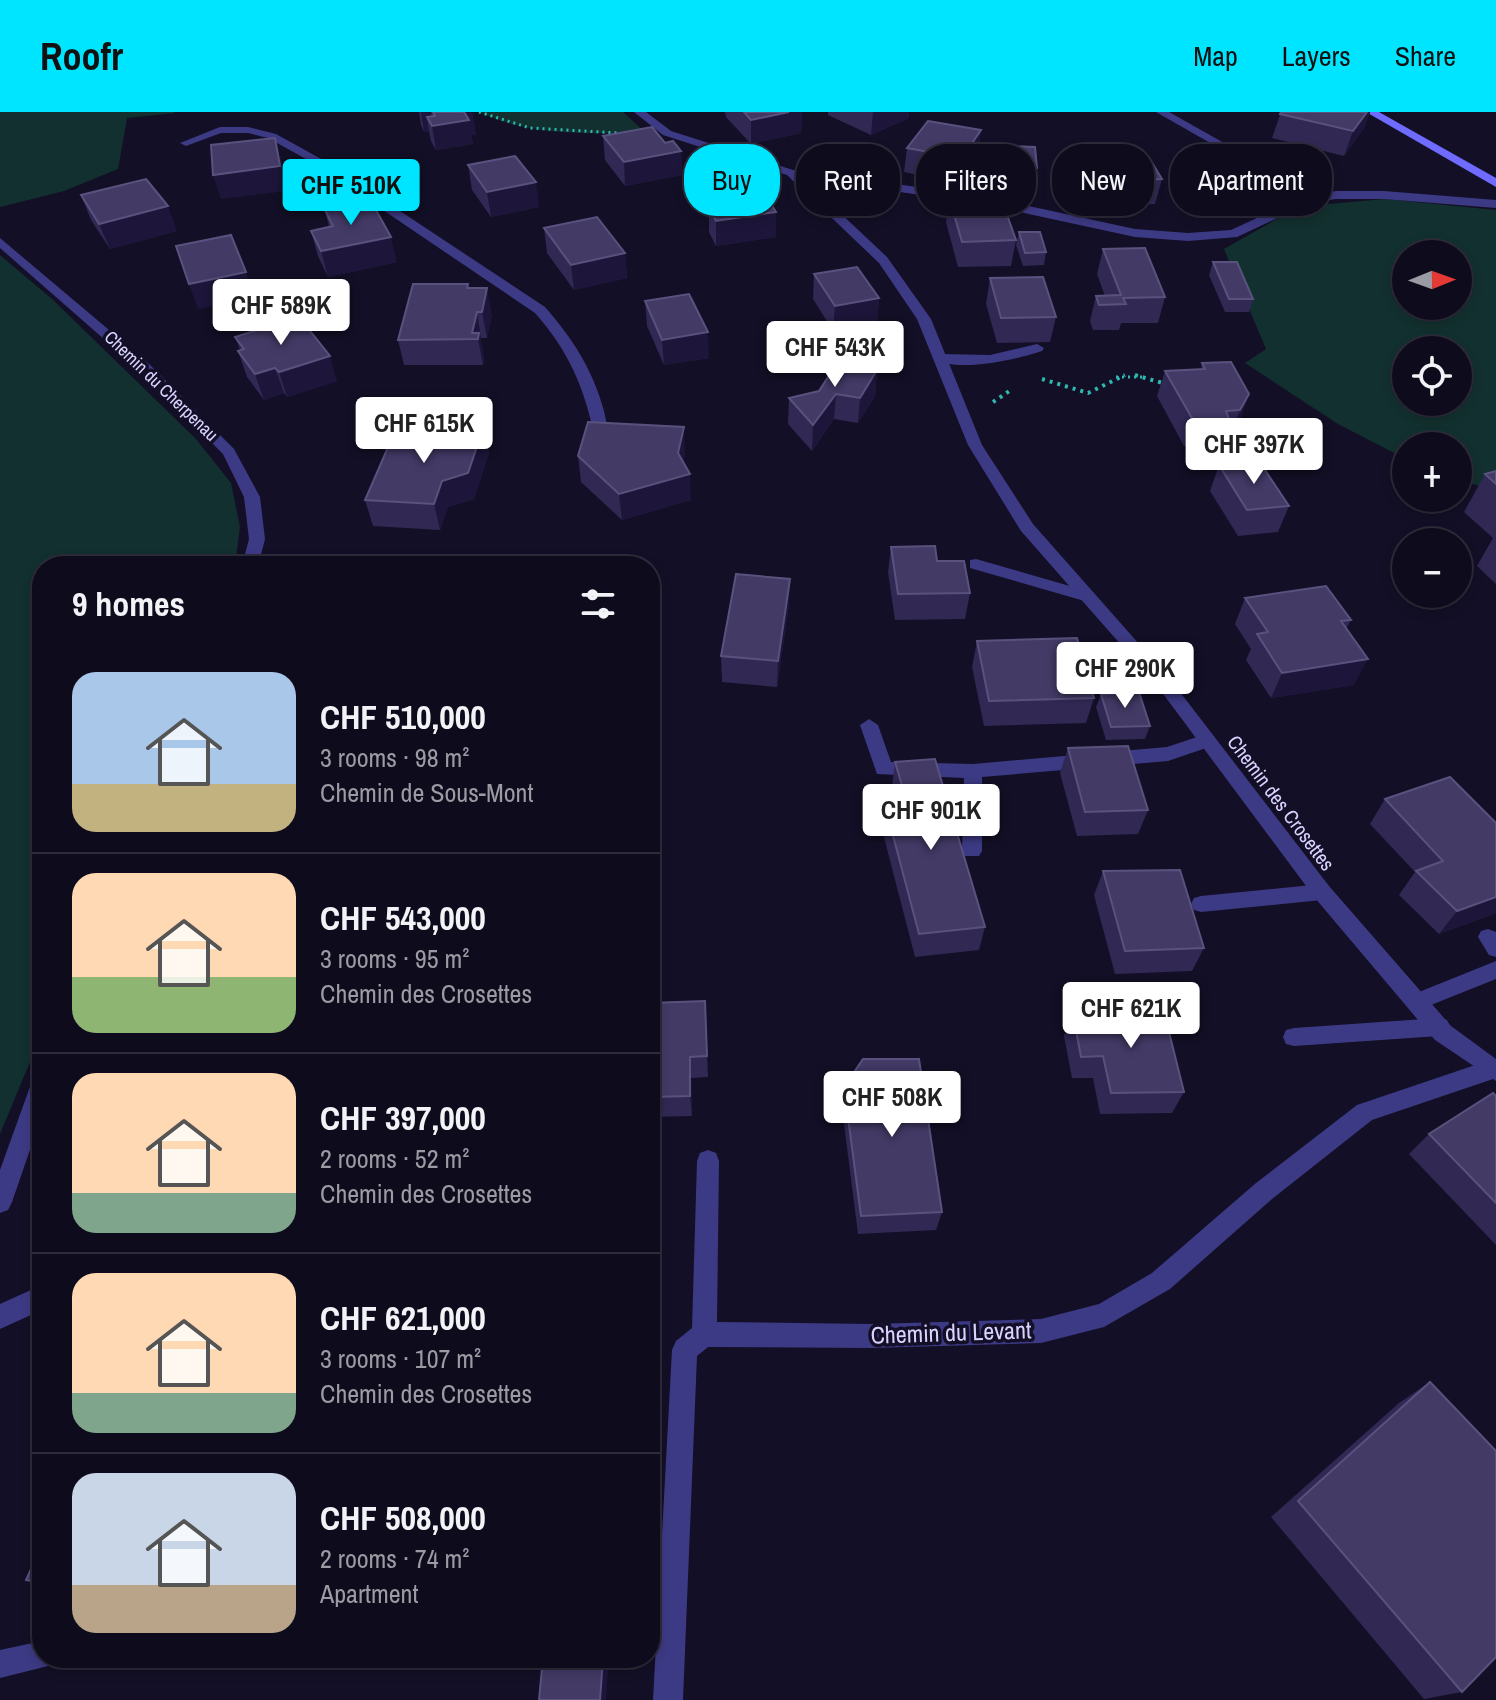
<!DOCTYPE html>
<html lang="en">
<head>
<meta charset="utf-8">
<style>
  :root { --surface:#0e0b1c; --page:#171425; --text:#f1f3f6; --muted:#9b9ba3; --line:#2e2b3b; --accent:#00e5ff }
  body { margin:0; font-family:"Archivo Narrow",sans-serif; background:var(--page); color:var(--text); height:100vh; display:flex; flex-direction:column; font-size:30px; white-space:nowrap }
  * { box-sizing:border-box; margin:0 }
  p { font-size:26px; color:var(--muted) }
  .icon { flex:none; width:44px; height:44px; fill:none; stroke:currentColor; stroke-width:2; stroke-linecap:round; stroke-linejoin:round }
  .map { position:relative; flex:1; overflow:hidden }
  .side { position:absolute; left:32px; top:444px; width:628px; height:1112px; display:flex; flex-direction:column; background:var(--surface); border-radius:32px; box-shadow:0 4px 12px #0003,0 0 0 2px var(--line) }
  .side>* { flex:none }
  .guide { position:absolute; left:684px; top:32px; width:692px; height:72px; display:flex; gap:16px }
  .needle { width:52px; rotate:89deg }
  .tools { position:absolute; left:1392px; top:128px; display:grid; gap:16px }
  .tools a { display:grid; place-items:center; width:80px; height:80px; border-radius:50%; background:var(--surface); box-shadow:0 4px 12px #0003,0 0 0 2px var(--line); font-size:40px }
  .price { position:absolute; translate:-50% -68px; padding:0 18px; border-radius:8px; background:#fff; color:#222; font-size:26px; line-height:52px; filter:drop-shadow(0 2px 4px #0008) }
  .price::after { content:''; position:absolute; left:50%; top:48px; width:24px; height:18px; margin-left:-12px; background:inherit; clip-path:polygon(0 0,100% 0,50% 100%) }
  .price.active { background:var(--accent); color:#111 }
  ul { padding:0; list-style:none }
  li { display:flex; align-items:center; gap:24px; height:200px; padding:0 40px }
  li+li { border-top:2px solid var(--line) }
  li span { display:grid; place-items:center; flex:none; width:224px; height:160px; border-radius:24px; color:#555 }
  li>.icon { margin-inline-start:auto }
  span .icon { width:96px; height:96px; fill:#fffc; stroke-width:1 }
  li b { font-size:34px }
  h2 { display:flex; justify-content:space-between; align-items:center; height:96px; padding:0 40px; font-size:34px }
  .chip { padding:0 28px; border-radius:32px; background:var(--surface); box-shadow:0 4px 12px #0003,0 0 0 2px var(--line); font-size:28px; line-height:72px }
  .chip.active { background:var(--accent); color:#111 }
  header { display:flex; align-items:center; gap:48px; box-sizing:border-box; height:112px; padding:0 40px; background:var(--accent); color:#111 }
  header strong { font-size:38px }
  nav { display:flex; gap:44px; margin-inline-start:auto; font-size:28px }
  .map>svg:first-child { display:block }
  .green { fill:#12302f; fill-rule:evenodd }
  .lines { fill:none; stroke-linecap:round; stroke-linejoin:round }
  .path-far1 { stroke:#2fb8b0; stroke-width:3; stroke-dasharray:2 4; stroke-linecap:butt }
  .path { stroke:#2fb8b0; stroke-width:4; stroke-dasharray:3 5; stroke-linecap:butt }
  .lane { fill:#3d3a85; fill-rule:evenodd }
  .street { fill:#3d3a85; fill-rule:evenodd }
  .secondary { fill:#6f6bff; fill-rule:evenodd }
  .wall { fill:#312854 }
  .shaded-wall { fill:#1d163a }
  .building { fill:#433a66; stroke:#5a527e; stroke-width:2 }
  .labels { text-anchor:middle; stroke-width:7; stroke-linejoin:round; paint-order:stroke }
  .far-street-label { font-size:18px; fill:#d9d4ff; stroke:#130f26 }
  .street-label { font-size:20px; fill:#d9d4ff; stroke:#130f26 }
  .near-street-label { font-size:24px; fill:#d9d4ff; stroke:#130f26 }
</style>
</head>
<body>
<header>
<strong>Roofr</strong>
<nav><a>Map</a><a>Layers</a><a>Share</a></nav>
</header>
<div class="map">
<svg width="1496" height="1588" viewBox="0 0 1496 1588">
  <rect width="100%" height="100%" fill="#130f26"/>
  <g class="green">
    <polygon points="0,0 174,0 175,1 127,6 118,57 64,79 0,95"/>
    <path d="M479 0H623L646 21C589 21 531 25 479 0Z"/>
    <path d="M1385 87 1496 98V377L1458 369V334H1406V347L1338 312 1245 251 1266 237 1224 137 1289 100 1317 93ZM1406 142H1458V194H1406ZM1406 238H1458V290H1406Z"/>
    <polygon points="0,143 52,187 196,327 231,371 240,415 235,454 42,454 42,921 0,1022"/>
  </g>
  <g class="lines">
    <g class="path-far1">
      <polyline points="479,0 530,16 619,21"/>
      <polyline points="1116,265 1146,265"/>
    </g>
    <g class="path">
      <polyline points="1135,263 1166,272"/>
      <polyline points="1042,267 1088,281 1125,263"/>
      <polyline points="993,290 1011,278"/>
    </g>
    <g class="lane">
      <polygon points="1156,0 1169,0 1322,86 1312,89"/>
      <path d="M1037 232 1044 236 1042 239C1018 247 955 262 934 246L941 242 990 243Z"/>
      <polygon points="976,447 1094,481 1096,485 1088,490 970,456 970,448"/>
      <polygon points="869,607 878,613 891,650 973,652 1167,635 1206,622 1215,629 1212,634 1168,649 982,665 982,739 979,744 965,744 962,739 964,666 877,662 860,613"/>
      <polygon points="1322,772 1329,774 1332,780 1329,786 1322,788 1201,800 1194,798 1191,792 1194,786 1201,784"/>
      <polygon points="1488,817 1496,820 1496,845 1489,843 1478,825 1481,819"/>
      <polygon points="1496,849 1496,867 1416,899 1409,896 1405,890 1409,884"/>
      <polygon points="1439,906 1447,908 1450,915 1447,922 1439,924 1294,934 1286,932 1283,925 1286,918 1294,916"/>
      <polygon points="1493,947 1496,948 1496,966 1372,1008 1272,1087 1170,1177 1104,1215 1041,1231 872,1236 708,1235 697,1244 683,1588 653,1588 672,1238 676,1229 692,1216 697,1049 700,1041 708,1038 716,1041 719,1049 717,1210 872,1212 1041,1207 1099,1192 1152,1161 1256,1071 1357,993"/>
      <polygon points="42,1173 42,1198 0,1217 0,1192"/>
      <polygon points="42,1529 42,1546 55,1546 52,1553 0,1566 0,1538"/>
    </g>
    <g class="street">
      <polygon points="634,0 646,0 671,19 793,58 983,84 1135,117 1188,121 1231,118 1302,85 1336,79 1384,79 1496,88 1496,96 1384,87 1336,87 1309,91 1237,125 1188,129 1135,125 983,92 803,66 887,145 931,207 982,333 1033,412 1170,567 1329,774 1451,914 1496,947 1496,969 1435,928 1315,786 1158,575 1021,419 968,333 917,207 879,151 787,63 663,23"/>
      <path d="M220 15H248L276 22 323 48 545 195C573 227 593 258 604 299 606 309 610 321 607 330H597L595 327C585 277 569 239 535 201L315 52 268 26 248 21H221L186 34 180 31Z"/>
      <polygon points="0,126 147,250 234,337 260,385 265,427 258,454 242,454 249,427 244,385 223,342 137,256 0,136"/>
      <polygon points="42,962 42,1003 12,1090 8,1098 0,1101 0,1058 31,972 34,965"/>
    </g>
    <polygon class="secondary" points="1366,0 1379,0 1496,66 1496,75"/>
  </g>
  <g class="wall">
    <polygon points="419,0 472,0 476,23 471,23 473,32 436,38 431,29 429,19 424,20 421,13"/>
    <polygon points="725,0 802,0 801,21 751,32 726,5"/>
    <polygon points="828,0 909,0 909,6 871,23 828,3"/>
    <polygon points="1281,0 1370,0 1364,16 1344,44 1272,26"/>
    <polygon points="981,18 978,43 959,71 904,60 907,36"/>
    <polygon points="603,24 665,31 681,39 682,63 625,74 605,48"/>
    <polygon points="1013,34 1037,56 1035,69 1012,67 1011,46"/>
    <polygon points="1100,46 1162,67 1155,92 1107,94 1094,70"/>
    <polygon points="468,53 539,95 491,105 472,78"/>
    <polygon points="705,66 776,125 716,134 709,120 709,97 706,91"/>
    <polygon points="81,83 177,119 110,137 91,108"/>
    <polygon points="949,85 1016,128 1011,154 958,155 946,110"/>
    <polygon points="325,98 397,150 328,165 318,144 311,119 329,115"/>
    <polygon points="544,116 625,141 627,166 574,178 547,141"/>
    <polygon points="1019,120 1046,140 1044,153 1023,154 1016,133"/>
    <polygon points="1103,137 1165,185 1158,211 1121,211 1119,218 1093,218 1090,209 1096,184 1105,184 1097,162"/>
    <polygon points="1213,150 1253,187 1249,200 1225,200 1209,163"/>
    <polygon points="814,162 879,186 877,212 833,219 813,187"/>
    <polygon points="990,166 1056,205 1050,230 997,231 986,192"/>
    <polygon points="468,172 469,176 492,202 487,226 481,226 481,230 484,247 483,253 404,253 398,228"/>
    <polygon points="645,189 709,246 664,253 647,214"/>
    <polygon points="235,225 337,269 287,285 284,281 264,288 247,265 238,239 240,238"/>
    <polygon points="1202,251 1249,282 1240,308 1231,324 1223,324 1220,333 1184,334 1157,284 1165,259 1201,257"/>
    <polygon points="877,258 875,284 858,311 834,307 812,339 788,312 789,286 819,279"/>
    <polygon points="489,340 474,387 448,395 440,418 373,414 365,388"/>
    <polygon points="685,341 683,350 691,388 622,408 581,370 578,344"/>
    <polygon points="1219,353 1289,394 1278,420 1238,424 1210,379"/>
    <polygon points="1496,359 1496,472 1477,454 1493,426 1464,400 1485,362"/>
    <polygon points="891,435 937,449 970,481 965,507 895,508 888,460"/>
    <polygon points="1245,486 1351,508 1346,517 1354,573 1271,586 1246,548 1251,537 1235,512"/>
    <polygon points="789,492 777,575 722,570 721,544"/>
    <polygon points="977,529 1094,586 1086,611 984,614 972,555"/>
    <polygon points="1101,582 1150,614 1145,627 1106,628 1096,595"/>
    <polygon points="1068,636 1148,698 1138,722 1077,724 1060,661"/>
    <polygon points="895,650 985,815 979,838 915,845 879,706 882,682 894,681 892,675"/>
    <polygon points="1385,687 1496,711 1496,801 1439,822 1399,783 1415,760 1370,712"/>
    <polygon points="1103,759 1204,836 1192,859 1115,862 1094,783"/>
    <polygon points="705,889 708,965 691,966 692,1004 650,1005 650,891"/>
    <polygon points="1073,902 1184,980 1172,1001 1100,1002 1093,966 1072,966 1064,924"/>
    <polygon points="844,975 942,1100 936,1118 858,1122 842,996"/>
    <polygon points="1496,984 1496,1133 1409,1042 1429,1022"/>
    <polygon points="1430,1270 1462,1580 1424,1587 1271,1405 1399,1291"/>
  </g>
  <g class="shaded-wall">
    <polygon points="421,0 431,0 433,14 464,0 472,0 476,23 471,23 473,32 436,38 432,14 427,5 429,19 424,20"/>
    <polygon points="789,0 802,0 801,21 751,32 751,8"/>
    <polygon points="873,0 909,0 909,6 871,23"/>
    <polygon points="1367,0 1370,0 1364,16 1344,44 1353,19"/>
    <polygon points="981,18 978,43 959,71 962,46"/>
    <polygon points="275,26 282,50 287,79 221,87 213,63"/>
    <polygon points="681,39 682,63 625,74 624,50"/>
    <polygon points="536,70 539,95 491,105 487,80"/>
    <polygon points="168,94 177,119 110,137 99,112"/>
    <polygon points="776,100 776,125 716,134 716,109"/>
    <polygon points="391,125 397,150 328,165 321,139"/>
    <polygon points="625,141 627,166 574,178 571,153"/>
    <polygon points="246,160 254,186 198,197 189,172"/>
    <polygon points="487,176 492,202 487,226 482,200"/>
    <polygon points="879,186 877,212 833,219 835,194"/>
    <polygon points="477,200 484,247 483,253 478,227 472,221"/>
    <polygon points="708,220 709,246 664,253 662,228"/>
    <polygon points="330,244 337,269 287,285 279,260"/>
    <polygon points="275,256 284,281 264,288 255,262"/>
    <polygon points="877,258 875,284 858,311 860,286"/>
    <polygon points="836,282 834,307 812,339 813,313"/>
    <polygon points="1249,282 1240,308 1231,324 1240,298"/>
    <polygon points="484,314 489,340 474,387 448,395 440,418 434,392 442,369"/>
    <polygon points="684,315 685,341 680,365 690,362 691,388 622,408 619,382 678,341"/>
    <polygon points="790,467 789,492 777,575 778,549"/>
    <polygon points="1368,547 1354,573 1271,586 1282,561"/>
    <polygon points="1496,785 1496,801 1439,822 1457,799"/>
    <polygon points="690,945 691,966 692,1004 690,984"/>
    <polygon points="603,1546 609,1546 606,1588 600,1588"/>
  </g>
  <g class="building">
    <polygon points="433,0 464,0 469,8 432,14 427,5 435,4"/>
    <polygon points="744,0 789,0 751,8"/>
    <polygon points="1281,0 1367,0 1353,19 1280,2"/>
    <polygon points="928,9 981,18 962,46 907,36"/>
    <polygon points="652,15 665,31 673,29 681,39 624,50 603,24"/>
    <polygon points="275,26 280,54 213,63 211,33"/>
    <polygon points="1013,34 1035,35 1037,56 1014,55"/>
    <polygon points="515,44 536,70 487,80 468,53"/>
    <polygon points="1148,44 1162,67 1112,69 1100,46"/>
    <polygon points="746,61 761,87 768,87 776,100 716,109 709,95 719,94 705,66"/>
    <polygon points="146,67 168,94 99,112 81,83"/>
    <polygon points="970,77 1001,86 1016,128 962,130 949,85"/>
    <polygon points="371,89 391,125 321,139 311,119 333,114 325,98"/>
    <polygon points="597,105 625,141 571,153 544,116"/>
    <polygon points="1019,120 1040,120 1046,140 1025,141"/>
    <polygon points="231,123 246,160 189,172 176,134"/>
    <polygon points="1145,136 1165,185 1123,186 1126,192 1099,193 1096,184 1121,183 1103,137"/>
    <polygon points="1213,150 1237,150 1253,187 1229,187"/>
    <polygon points="857,155 879,186 835,194 814,162"/>
    <polygon points="1043,165 1056,205 1001,206 990,166"/>
    <polygon points="413,172 468,172 467,176 487,176 482,200 477,200 472,221 479,221 478,227 398,228"/>
    <polygon points="689,182 708,220 662,228 645,189"/>
    <polygon points="299,205 330,244 279,260 275,256 255,262 238,239 244,237 235,225"/>
    <polygon points="1231,250 1249,282 1240,298 1226,299 1229,307 1193,308 1165,259 1205,257 1202,251"/>
    <polygon points="845,251 877,258 860,286 836,282 813,313 789,286 819,279 835,254"/>
    <polygon points="588,310 684,315 678,341 690,362 619,382 578,344"/>
    <polygon points="442,312 484,314 468,361 442,369 434,392 365,388 392,326 434,327"/>
    <polygon points="1259,349 1289,394 1247,398 1219,353"/>
    <polygon points="1496,359 1496,372 1485,362"/>
    <polygon points="935,434 937,449 964,449 970,481 898,482 891,435"/>
    <polygon points="736,462 790,467 778,549 721,544"/>
    <polygon points="1326,474 1351,508 1341,509 1368,547 1282,561 1257,522 1268,520 1245,486"/>
    <polygon points="1077,526 1094,586 989,589 977,529"/>
    <polygon points="1139,580 1150,614 1111,615 1101,582"/>
    <polygon points="1128,634 1148,698 1085,700 1068,636"/>
    <polygon points="935,647 985,815 919,822 882,682 904,680 895,650"/>
    <polygon points="1450,665 1496,711 1496,785 1457,799 1416,759 1443,749 1385,687"/>
    <polygon points="1180,758 1204,836 1125,839 1103,759"/>
    <polygon points="705,889 707,944 690,945 690,984 650,985 650,891"/>
    <polygon points="1164,900 1184,980 1111,981 1103,944 1081,945 1073,902"/>
    <polygon points="863,947 919,947 942,1100 861,1104 844,975"/>
    <polygon points="1493,981 1496,984 1496,1091 1429,1022"/>
    <polygon points="1430,1270 1496,1339 1496,1545 1462,1580 1298,1389"/>
    <polygon points="42,1433 42,1471 26,1468"/>
    <polygon points="543,1546 603,1546 600,1588 539,1588"/>
  </g>
  <g class="labels">
    <g class="far-street-label">
      <text transform="translate(161 274) rotate(44)" y="6">Chemin du Cherpenau</text>
    </g>
    <g class="street-label">
      <text transform="translate(1281 691) rotate(53)" y="7">Chemin des Crosettes</text>
    </g>
    <g class="near-street-label">
      <text transform="translate(951 1221) rotate(-2)" y="8">Chemin du Levant</text>
    </g>
  </g>
</svg>
<div class="tools">
<a><svg class="needle" viewBox="-14 -14 28 28"><path d="M0-13l5 13h-10z" fill="#e53935"/><path d="M0 13l5-13h-10z" fill="#9b9ba3"/></svg></a>
<a><svg class="icon" aria-label="locate" viewBox="0 0 24 24"><circle cx="12" cy="12" r="6"/><path d="M12 2v4M12 18v4M2 12h4M18 12h4"/></svg></a>
<a>+</a>
<a>−</a>
</div>
<b class="price active" style="left:351px;top:115px">CHF 510K</b>
<b class="price" style="left:281px;top:235px">CHF 589K</b>
<b class="price" style="left:835px;top:277px">CHF 543K</b>
<b class="price" style="left:424px;top:353px">CHF 615K</b>
<b class="price" style="left:1254px;top:374px">CHF 397K</b>
<b class="price" style="left:1125px;top:598px">CHF 290K</b>
<b class="price" style="left:931px;top:740px">CHF 901K</b>
<b class="price" style="left:1131px;top:938px">CHF 621K</b>
<b class="price" style="left:892px;top:1027px">CHF 508K</b>
<div class="guide">
<a class="chip active">Buy</a>
<a class="chip">Rent</a>
<a class="chip">Filters</a>
<a class="chip">New</a>
<a class="chip">Apartment</a>
</div>
<section class="side">
<h2>9 homes<svg class="icon" aria-label="filters" viewBox="0 0 24 24"><path d="M4 7h16M4 17h16"/><circle cx="9" cy="7" r="2"/><circle cx="15" cy="17" r="2"/></svg></h2>
<ul>
<li><span style="background:linear-gradient(#a9c7e8 70%,#c2b280 0)"><svg class="icon" aria-label="home" viewBox="0 0 24 24"><path d="M3 11l9-7 9 7M6 9v11h12V9"/></svg></span><div><b>CHF 510,000</b><p>3 rooms · 98 m²</p><p>Chemin de Sous-Mont</p></div></li>
<li><span style="background:linear-gradient(#ffd9b3 65%,#8fb573 0)"><svg class="icon" aria-label="home" viewBox="0 0 24 24"><path d="M3 11l9-7 9 7M6 9v11h12V9"/></svg></span><div><b>CHF 543,000</b><p>3 rooms · 95 m²</p><p>Chemin des Crosettes</p></div></li>
<li><span style="background:linear-gradient(#ffd9b3 75%,#7fa58c 0)"><svg class="icon" aria-label="home" viewBox="0 0 24 24"><path d="M3 11l9-7 9 7M6 9v11h12V9"/></svg></span><div><b>CHF 397,000</b><p>2 rooms · 52 m²</p><p>Chemin des Crosettes</p></div></li>
<li><span style="background:linear-gradient(#ffd9b3 75%,#7fa58c 0)"><svg class="icon" aria-label="home" viewBox="0 0 24 24"><path d="M3 11l9-7 9 7M6 9v11h12V9"/></svg></span><div><b>CHF 621,000</b><p>3 rooms · 107 m²</p><p>Chemin des Crosettes</p></div></li>
<li><span style="background:linear-gradient(#c9d6e8 70%,#b9a48a 0)"><svg class="icon" aria-label="home" viewBox="0 0 24 24"><path d="M3 11l9-7 9 7M6 9v11h12V9"/></svg></span><div><b>CHF 508,000</b><p>2 rooms · 74 m²</p><p>Apartment</p></div></li>
</ul>
</section>
</div>
</body>
</html>
